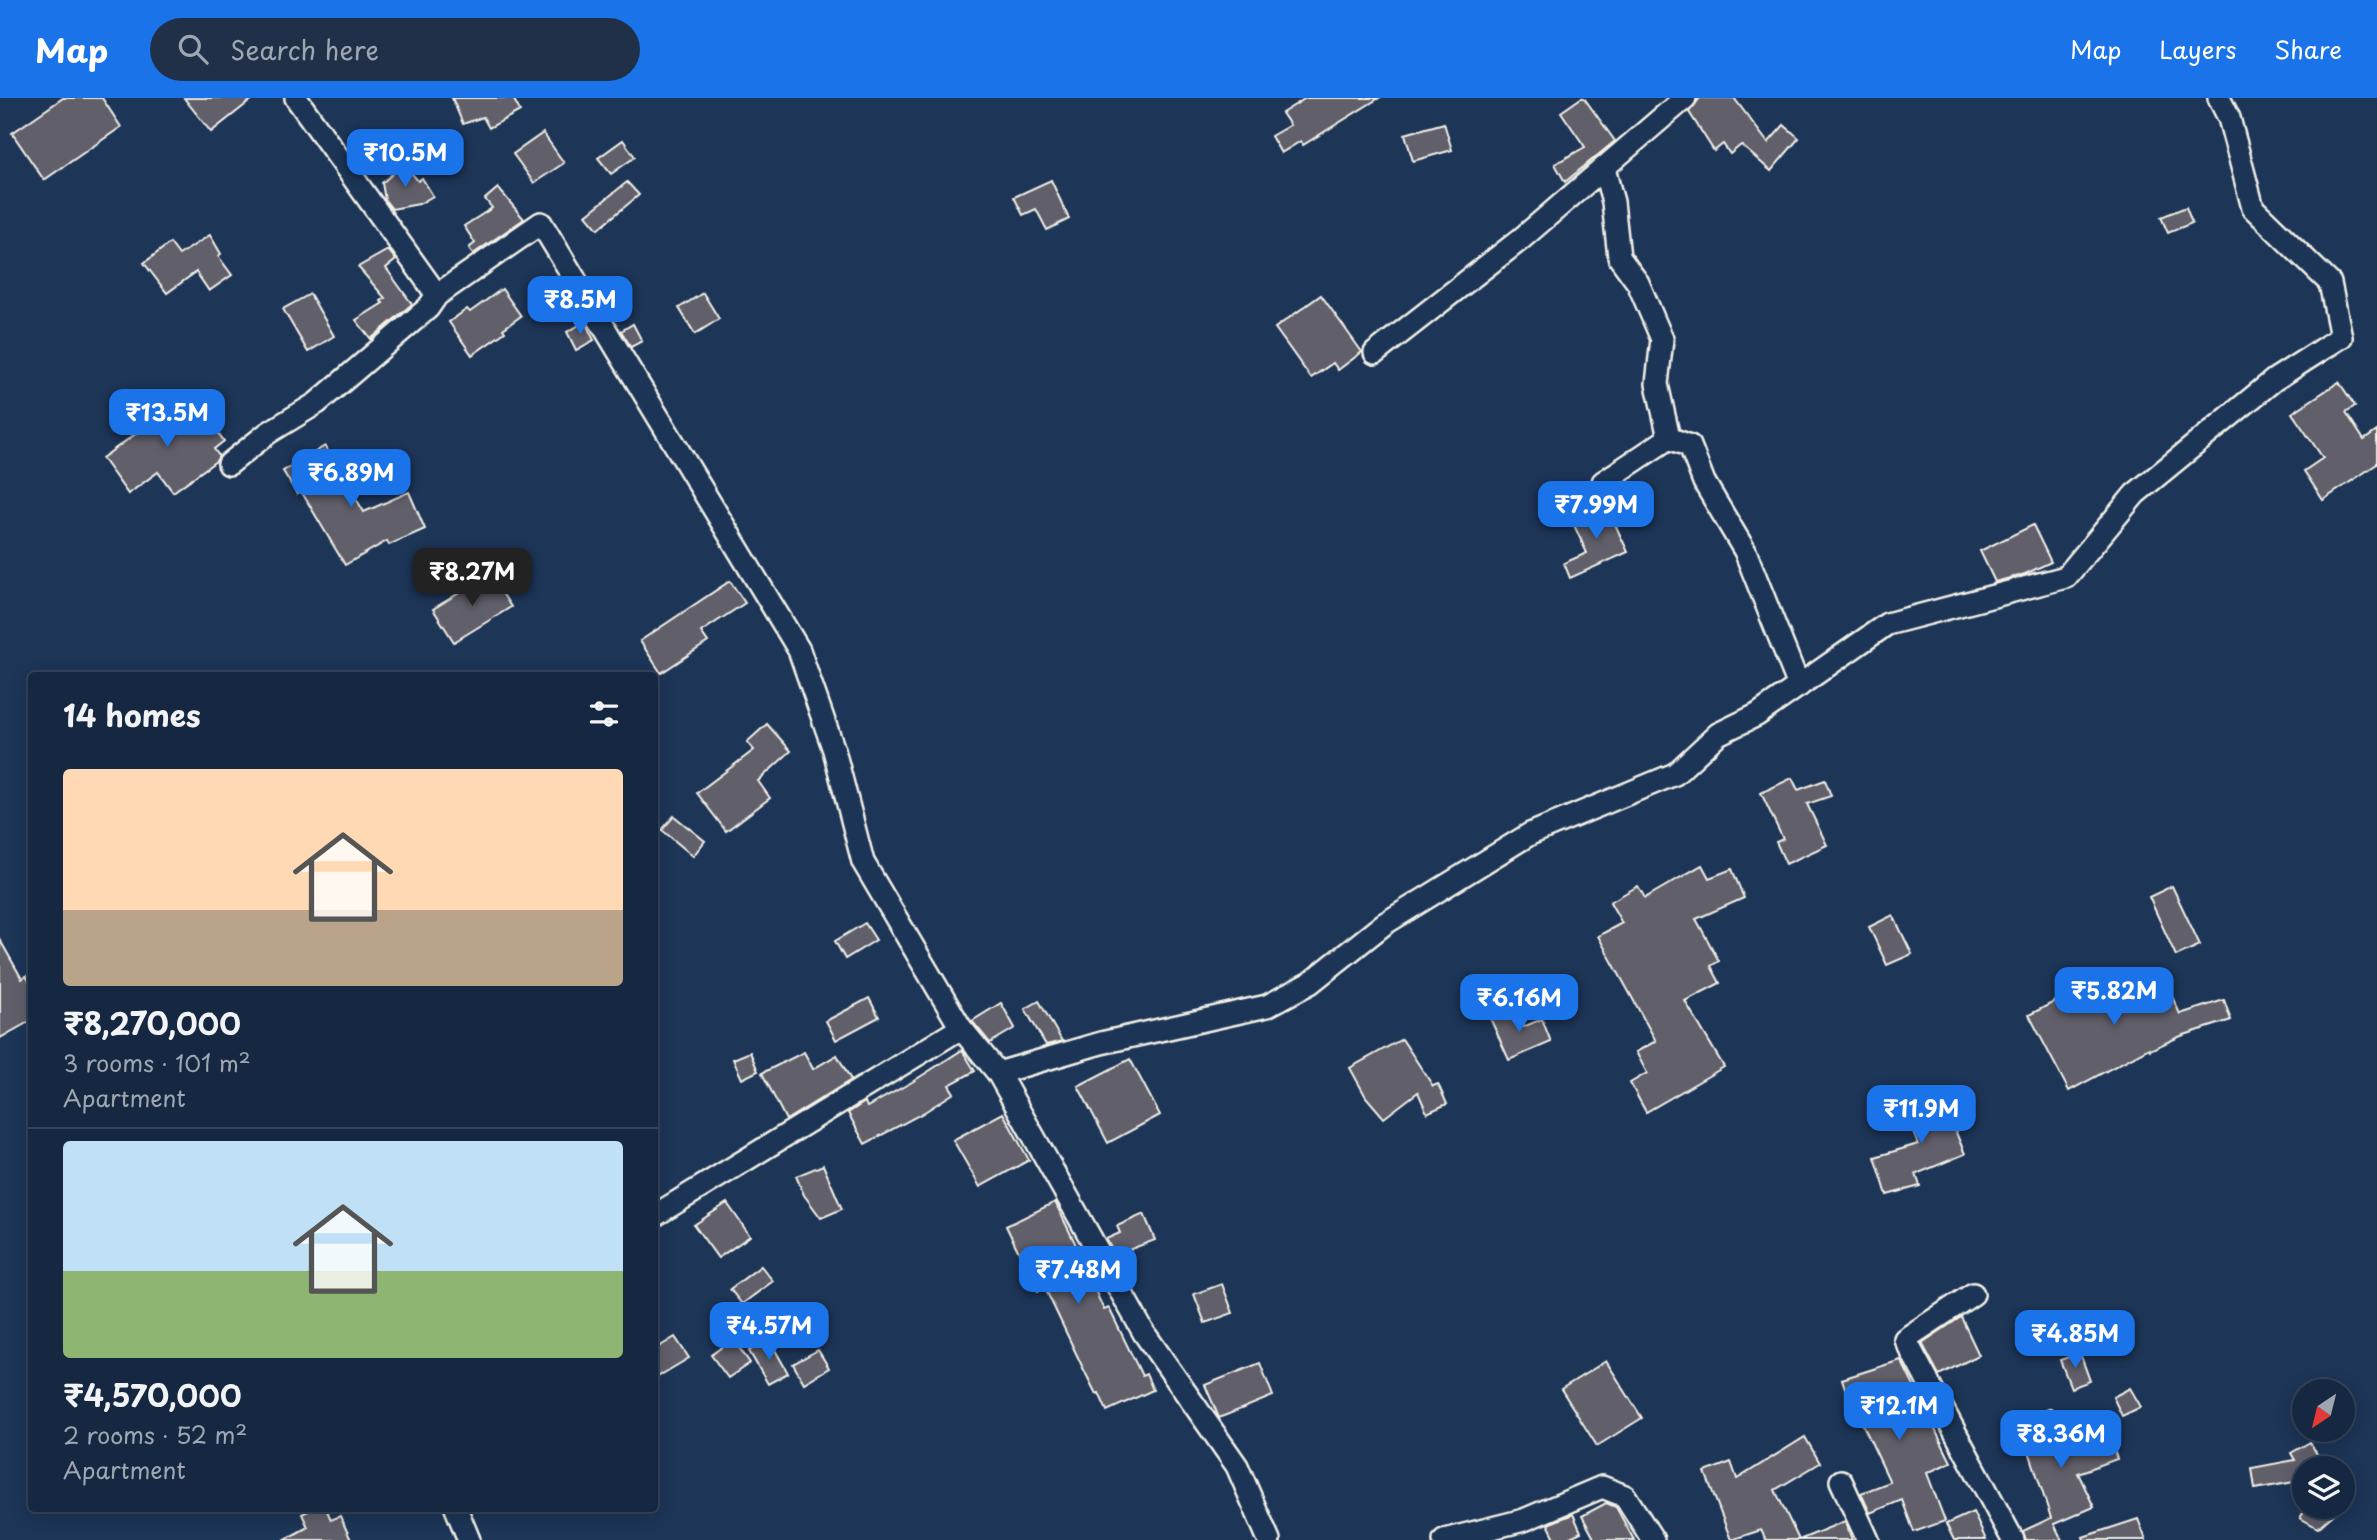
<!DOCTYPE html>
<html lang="en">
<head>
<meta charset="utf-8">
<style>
  :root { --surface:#162841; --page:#1f3048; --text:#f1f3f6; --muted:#9ea6b1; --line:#35445a; --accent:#1a73e8 }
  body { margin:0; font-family:"Playpen Sans",sans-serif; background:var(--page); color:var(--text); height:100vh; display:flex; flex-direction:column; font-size:26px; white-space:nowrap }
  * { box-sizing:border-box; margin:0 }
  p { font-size:23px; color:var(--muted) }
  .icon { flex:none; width:38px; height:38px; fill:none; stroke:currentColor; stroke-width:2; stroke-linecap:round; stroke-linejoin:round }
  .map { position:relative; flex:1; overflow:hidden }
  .panel { position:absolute; left:28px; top:574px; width:630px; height:840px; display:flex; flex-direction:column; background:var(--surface); border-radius:7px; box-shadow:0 4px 18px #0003,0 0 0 2px var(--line) }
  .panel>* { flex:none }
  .needle { width:46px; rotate:215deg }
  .buttons { position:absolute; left:2292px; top:1281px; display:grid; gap:14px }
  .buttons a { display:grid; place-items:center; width:63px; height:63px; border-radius:50%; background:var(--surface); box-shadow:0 4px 18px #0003,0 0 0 2px var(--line); font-size:35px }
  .price { position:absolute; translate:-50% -60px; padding:0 16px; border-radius:14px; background:var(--accent); color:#fff; font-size:23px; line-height:46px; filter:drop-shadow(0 2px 4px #0008) }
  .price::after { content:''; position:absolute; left:50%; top:42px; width:21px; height:16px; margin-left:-10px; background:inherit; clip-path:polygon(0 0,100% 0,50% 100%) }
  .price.selected { background:#222; color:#fff }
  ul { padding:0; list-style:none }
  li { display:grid; align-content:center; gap:14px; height:371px; padding:0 35px }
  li+li { border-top:2px solid var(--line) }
  li span { display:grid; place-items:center; height:217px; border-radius:7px; color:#555 }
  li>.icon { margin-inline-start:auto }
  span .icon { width:126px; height:126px; fill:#fffc; stroke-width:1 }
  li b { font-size:30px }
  h2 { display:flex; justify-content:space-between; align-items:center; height:84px; padding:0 35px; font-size:30px }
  header { display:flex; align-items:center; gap:42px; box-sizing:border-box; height:98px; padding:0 35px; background:var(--accent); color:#fff }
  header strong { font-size:33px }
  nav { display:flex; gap:38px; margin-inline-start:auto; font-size:24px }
  .search { width:490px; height:63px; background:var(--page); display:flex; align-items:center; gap:18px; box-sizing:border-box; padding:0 24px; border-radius:38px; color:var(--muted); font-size:26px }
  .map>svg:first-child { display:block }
  .building { fill:#605f6a; stroke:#f4f1e8; stroke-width:2 }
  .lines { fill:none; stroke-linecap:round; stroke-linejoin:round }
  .street-casing { stroke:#f4f1e8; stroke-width:26 }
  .street { stroke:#1d3557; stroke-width:21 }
</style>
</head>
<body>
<header>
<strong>Map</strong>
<div class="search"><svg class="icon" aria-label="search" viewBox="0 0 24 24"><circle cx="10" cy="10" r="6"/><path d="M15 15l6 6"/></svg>Search here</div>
<nav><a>Map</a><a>Layers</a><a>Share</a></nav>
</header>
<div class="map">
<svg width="2377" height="1442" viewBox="0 0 2377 1442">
  <rect width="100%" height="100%" fill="#1d3557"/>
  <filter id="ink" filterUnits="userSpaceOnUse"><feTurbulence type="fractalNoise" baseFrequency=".0143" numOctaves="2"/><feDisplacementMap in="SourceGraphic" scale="14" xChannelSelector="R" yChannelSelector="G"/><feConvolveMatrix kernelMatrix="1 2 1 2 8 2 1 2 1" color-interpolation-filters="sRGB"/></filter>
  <g filter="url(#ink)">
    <g class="building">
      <polygon points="63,0 102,0 121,29 44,82 12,35"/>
      <polygon points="184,0 254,0 211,34"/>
      <polygon points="452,0 513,0 520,13 489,30 483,19 463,26"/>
      <polygon points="1306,0 1379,0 1303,47 1301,43 1281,55 1271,38 1290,27 1282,15"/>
      <polygon points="1581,0 1584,0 1615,43 1565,84 1555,66 1585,49 1561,14"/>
      <polygon points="1700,0 1734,0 1768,45 1784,27 1799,40 1771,73 1741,47 1730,56 1723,46 1714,53 1689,14"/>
      <polygon points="1444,25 1452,52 1413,63 1405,36"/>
      <polygon points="543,35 564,65 534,85 513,56"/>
      <polygon points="623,42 635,59 611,76 598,60"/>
      <polygon points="404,66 418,83 422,80 433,98 419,106 392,111 385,102 382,85"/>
      <polygon points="1051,82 1069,121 1047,132 1036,111 1023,117 1014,99"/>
      <polygon points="627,84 639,97 598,131 586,117"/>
      <polygon points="498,90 524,121 473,156 469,150 475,145 464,128 492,110 485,101"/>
      <polygon points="2186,109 2192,125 2168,135 2161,119"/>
      <polygon points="210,137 221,156 218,158 232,177 209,193 196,174 167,195 144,165 170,145 179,157"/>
      <polygon points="388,152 396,162 386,170 412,206 371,241 356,222 383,205 381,203 385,200 358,169"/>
      <polygon points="502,191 521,218 503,231 505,234 472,257 449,224 467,211 470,214"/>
      <polygon points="703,195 719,221 695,236 679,210"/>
      <polygon points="310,196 334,238 308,254 283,211"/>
      <polygon points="1321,197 1362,254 1338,272 1333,265 1311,280 1275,230"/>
      <polygon points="585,224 594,242 576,252 567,234"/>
      <polygon points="633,226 642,243 631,249 621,233"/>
      <polygon points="2339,284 2355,308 2346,314 2364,342 2377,333 2377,366 2323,402 2304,373 2323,360 2292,315"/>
      <polygon points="190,297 224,343 214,351 219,358 216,363 173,394 158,374 128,396 102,360"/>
      <polygon points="325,348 364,414 409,394 425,431 389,447 387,443 345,467 301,393 297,396 283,373"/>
      <polygon points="1606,407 1628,454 1570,480 1564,465 1587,455 1572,423"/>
      <polygon points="2033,427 2051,464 2025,476 1995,484 1980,453"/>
      <polygon points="490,476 511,509 454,544 433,511"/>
      <polygon points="730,483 745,505 701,534 708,544 661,575 640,543"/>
      <polygon points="767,626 791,653 758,683 770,700 726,733 697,695 754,652 747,644"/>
      <polygon points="1792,680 1798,692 1825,682 1831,698 1807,706 1827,747 1786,766 1776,744 1783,741 1761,695"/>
      <polygon points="674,718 705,743 693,758 662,732"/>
      <polygon points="1702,767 1709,780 1732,771 1744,800 1696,821 1719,863 1711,868 1720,885 1685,903 1724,969 1646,1014 1630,985 1647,975 1636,954 1656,943 1598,838 1622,825 1610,804 1638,788 1645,800"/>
      <polygon points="2172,788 2200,847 2176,858 2149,799"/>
      <polygon points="1893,817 1912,856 1887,867 1869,829"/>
      <polygon points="865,825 876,842 845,861 835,843"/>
      <polygon points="0,842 22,881 26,878 32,887 32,922 0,940"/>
      <polygon points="2106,877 2119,903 2165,883 2180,916 2224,902 2231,922 2181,938 2150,952 2149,950 2069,993 2029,917"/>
      <polygon points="869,900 879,919 836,942 826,923"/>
      <polygon points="1039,903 1062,943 1046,947 1025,911"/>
      <polygon points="1001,905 1015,930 990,945 972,923"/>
      <polygon points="1515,910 1523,929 1542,921 1551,944 1509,962 1490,920"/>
      <polygon points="1402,941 1433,988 1438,986 1447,1006 1427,1015 1418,994 1384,1020 1366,999 1350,970"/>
      <polygon points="962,952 975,973 949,987 954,995 923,1015 865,1046 848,1015 865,1004 867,1009 912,984"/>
      <polygon points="750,954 758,973 742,981 733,961"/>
      <polygon points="804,954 813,971 837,957 851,982 786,1022 762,975"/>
      <polygon points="1130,961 1160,1017 1108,1045 1078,988"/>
      <polygon points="1939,994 1965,1056 1916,1076 1920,1088 1887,1097 1875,1059 1918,1046 1902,1008"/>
      <polygon points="1003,1015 1029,1062 980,1089 953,1042"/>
      <polygon points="823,1067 842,1111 821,1120 804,1097 796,1078"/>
      <polygon points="1055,1104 1079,1153 1082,1152 1091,1168 1085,1171 1104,1212 1109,1210 1142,1278 1146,1276 1153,1292 1107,1313 1099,1295 1096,1296 1083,1270 1045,1190 1038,1193 1006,1128"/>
      <polygon points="727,1105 750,1138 718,1160 694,1127"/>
      <polygon points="1144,1116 1155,1142 1115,1157 1106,1141 1120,1135 1117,1128"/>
      <polygon points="761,1168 773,1183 742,1206 730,1191"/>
      <polygon points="1222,1186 1233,1215 1205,1225 1194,1196"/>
      <polygon points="1961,1219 1979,1257 1939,1277 1922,1245"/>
      <polygon points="675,1239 689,1260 654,1281 654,1252"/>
      <polygon points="733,1241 750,1265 728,1280 711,1257"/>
      <polygon points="769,1241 788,1275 768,1286 749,1253"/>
      <polygon points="818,1252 829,1270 804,1285 793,1266"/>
      <polygon points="2080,1255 2090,1283 2071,1290 2060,1262"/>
      <polygon points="1901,1262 1951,1364 1927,1375 1945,1423 1914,1434 1902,1402 1870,1415 1861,1395 1890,1384 1855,1310 1852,1311 1842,1281"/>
      <polygon points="1606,1263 1642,1320 1597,1348 1561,1291"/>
      <polygon points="1260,1265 1273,1298 1219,1320 1205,1287"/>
      <polygon points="2130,1290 2141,1309 2122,1318 2113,1299"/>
      <polygon points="2051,1310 2068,1349 2108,1335 2117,1361 2078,1375 2094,1409 2054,1426 2062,1442 2026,1442 2023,1433 2051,1420 2025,1341 2016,1325"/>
      <polygon points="1805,1339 1820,1365 1775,1392 1799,1442 1845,1423 1852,1442 1766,1442 1761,1432 1731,1442 1705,1374 1731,1364 1737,1381"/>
      <polygon points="2310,1344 2325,1370 2305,1370 2305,1382 2255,1391 2252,1370 2295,1362 2291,1355"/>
      <polygon points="1606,1405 1616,1409 1634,1442 1595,1442 1582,1418"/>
      <polygon points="2307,1409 2342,1409 2318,1430 2300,1420"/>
      <polygon points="314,1410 326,1410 331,1422 340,1418 351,1442 284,1442 308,1429 302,1416"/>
      <polygon points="1973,1414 1986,1442 1954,1442 1946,1426"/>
      <polygon points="1573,1416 1581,1434 1564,1442 1556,1442 1548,1426"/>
      <polygon points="2138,1421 2146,1442 2084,1442 2083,1439"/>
    </g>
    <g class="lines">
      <defs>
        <g id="street">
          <polyline points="296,0 437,197"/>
          <polyline points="1604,71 1613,104 1619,159 1638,185 1662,241 1657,286 1669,340 1690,348 1704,384 1745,453 1799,588"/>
          <polyline points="1375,255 1521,141 1685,0"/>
          <polyline points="229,366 268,335 317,305 428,210 437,197 541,125 799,552 834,652 863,764 961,930 998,975 1144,1235 1237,1368 1269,1442"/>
          <polyline points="1603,384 1669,340"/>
          <polyline points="998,975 1101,945 1267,908 1310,885 1384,826 1530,736 1675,676 1718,636 1757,617 1887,526 2066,479 2135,396 2274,282 2341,239 2330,185 2253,110 2229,20 2219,0"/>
          <polyline points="654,1118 961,930"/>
          <polyline points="1973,1196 1905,1241 2013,1442"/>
          <polyline points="1841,1383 1868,1442"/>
          <polyline points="456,1410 469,1442"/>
          <polyline points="1444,1442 1524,1422 1602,1389 1625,1398 1653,1442"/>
        </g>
      </defs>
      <use href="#street" class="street-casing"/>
      <use href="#street" class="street"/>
    </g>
  </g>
</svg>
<div class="buttons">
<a><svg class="needle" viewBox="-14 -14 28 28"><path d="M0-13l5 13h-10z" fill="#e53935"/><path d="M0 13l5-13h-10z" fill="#9ea6b1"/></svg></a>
<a><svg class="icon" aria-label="layers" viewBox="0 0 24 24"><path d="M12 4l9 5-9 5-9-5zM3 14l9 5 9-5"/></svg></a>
</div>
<b class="price" style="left:405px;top:91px">₹10.5M</b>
<b class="price" style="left:580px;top:238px">₹8.5M</b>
<b class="price" style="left:167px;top:351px">₹13.5M</b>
<b class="price" style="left:351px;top:411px">₹6.89M</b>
<b class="price" style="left:1596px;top:443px">₹7.99M</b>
<b class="price selected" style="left:472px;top:510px">₹8.27M</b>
<b class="price" style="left:2114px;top:929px">₹5.82M</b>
<b class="price" style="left:1519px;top:936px">₹6.16M</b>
<b class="price" style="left:1921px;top:1047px">₹11.9M</b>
<b class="price" style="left:1078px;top:1208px">₹7.48M</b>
<b class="price" style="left:769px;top:1264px">₹4.57M</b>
<b class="price" style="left:2075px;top:1272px">₹4.85M</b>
<b class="price" style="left:1899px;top:1344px">₹12.1M</b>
<b class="price" style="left:2061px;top:1372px">₹8.36M</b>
<section class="panel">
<h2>14 homes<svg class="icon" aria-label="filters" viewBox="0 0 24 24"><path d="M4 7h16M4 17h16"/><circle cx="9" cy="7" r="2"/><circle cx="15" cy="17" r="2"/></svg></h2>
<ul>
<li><span style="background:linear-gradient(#ffd9b3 65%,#b9a48a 0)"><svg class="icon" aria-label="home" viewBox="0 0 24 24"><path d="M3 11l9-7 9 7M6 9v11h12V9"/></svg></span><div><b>₹8,270,000</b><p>3 rooms · 101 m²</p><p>Apartment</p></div></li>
<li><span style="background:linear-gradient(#bfe0f5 60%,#8fb573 0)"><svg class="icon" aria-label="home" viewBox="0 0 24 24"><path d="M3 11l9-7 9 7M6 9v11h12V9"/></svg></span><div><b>₹4,570,000</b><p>2 rooms · 52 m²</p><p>Apartment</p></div></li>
</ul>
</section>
</div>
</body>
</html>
